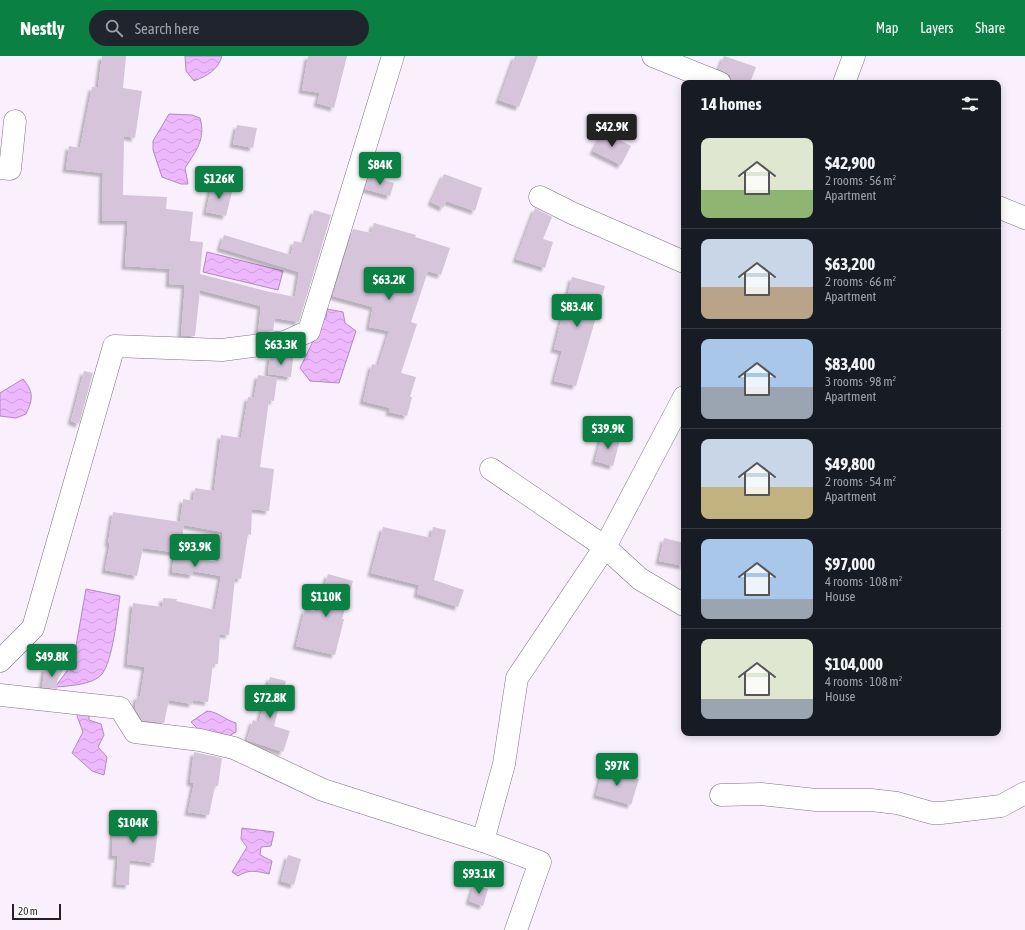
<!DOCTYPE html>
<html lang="en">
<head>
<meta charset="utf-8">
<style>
  :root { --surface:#171b24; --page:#20242c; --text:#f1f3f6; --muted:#9ea1a6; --line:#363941; --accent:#0b8043 }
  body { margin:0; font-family:"Asap Condensed",sans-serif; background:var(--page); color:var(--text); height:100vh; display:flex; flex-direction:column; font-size:15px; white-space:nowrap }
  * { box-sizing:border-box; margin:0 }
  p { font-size:13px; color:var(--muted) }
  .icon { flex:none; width:22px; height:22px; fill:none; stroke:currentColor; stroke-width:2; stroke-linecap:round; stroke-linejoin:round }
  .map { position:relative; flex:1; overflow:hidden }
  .panel { position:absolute; left:681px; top:24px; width:320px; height:656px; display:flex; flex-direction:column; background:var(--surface); border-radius:8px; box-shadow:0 2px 10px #0003 }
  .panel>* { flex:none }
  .scale { position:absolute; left:12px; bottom:10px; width:49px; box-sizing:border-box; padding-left:4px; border:2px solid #251f27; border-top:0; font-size:11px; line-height:14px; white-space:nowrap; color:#251f27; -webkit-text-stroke:3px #fff; paint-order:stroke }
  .price { position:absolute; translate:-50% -34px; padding:0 9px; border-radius:4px; background:var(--accent); color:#fff; font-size:13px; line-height:26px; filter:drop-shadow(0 1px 2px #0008) }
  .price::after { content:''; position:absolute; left:50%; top:24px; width:12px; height:9px; margin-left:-6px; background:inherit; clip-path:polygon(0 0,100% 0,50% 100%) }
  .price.active { background:#222; color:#fff }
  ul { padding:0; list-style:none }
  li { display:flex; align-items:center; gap:12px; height:100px; padding:0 20px }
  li+li { border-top:1px solid var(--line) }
  li span { display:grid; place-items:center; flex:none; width:112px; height:80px; border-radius:8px; color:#555 }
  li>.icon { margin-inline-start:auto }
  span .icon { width:48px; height:48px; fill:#fffc; stroke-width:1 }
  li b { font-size:17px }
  h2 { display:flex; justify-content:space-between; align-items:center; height:48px; padding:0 20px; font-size:17px }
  header { display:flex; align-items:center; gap:24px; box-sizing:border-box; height:56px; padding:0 20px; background:var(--accent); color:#fff }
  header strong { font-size:19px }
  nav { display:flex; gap:22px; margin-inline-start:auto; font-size:14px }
  .search { width:280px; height:36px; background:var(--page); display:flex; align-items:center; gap:10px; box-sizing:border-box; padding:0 14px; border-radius:22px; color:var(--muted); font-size:15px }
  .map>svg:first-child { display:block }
  .water { fill:url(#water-waves); stroke:#b18abe }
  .building { fill:#d5c4da; filter:url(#shadow) }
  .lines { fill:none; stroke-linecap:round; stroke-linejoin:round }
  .minor-casing { stroke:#807185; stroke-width:23 }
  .minor { stroke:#fff; stroke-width:22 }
</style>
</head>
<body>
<header>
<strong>Nestly</strong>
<div class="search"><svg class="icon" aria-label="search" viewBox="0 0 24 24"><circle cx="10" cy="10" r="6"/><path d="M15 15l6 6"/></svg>Search here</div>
<nav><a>Map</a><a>Layers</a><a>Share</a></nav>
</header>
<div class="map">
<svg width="1025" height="874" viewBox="0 0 1025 874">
  <defs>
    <pattern id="water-waves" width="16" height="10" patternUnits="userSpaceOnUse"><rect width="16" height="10" fill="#edb8fe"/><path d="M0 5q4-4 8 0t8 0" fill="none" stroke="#cb9eda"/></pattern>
    <filter id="shadow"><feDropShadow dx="-3.5" dy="3.5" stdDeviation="1" flood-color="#0004"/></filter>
  </defs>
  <rect width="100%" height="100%" fill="#f9effd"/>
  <g class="water">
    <path d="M185 0H222C218 14 207 20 194 25L186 15Z"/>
    <path d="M169 58 192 59 200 62C206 83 196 95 185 112L188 128H181L162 121 153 94V85Z"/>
    <polygon points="207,196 283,215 278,234 203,216"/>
    <polygon points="327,253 343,256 345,267 356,275 339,327 310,325 300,312 316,279 318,261 326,262"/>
    <path d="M23 323C34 336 33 343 26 358L16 362 0 360V337Z"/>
    <path d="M86 533 120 540C117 559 113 604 102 618 93 629 68 630 55 631L73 607Z"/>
    <polygon points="79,652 89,660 89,664 101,668 104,679 98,691 107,701 104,719 92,715 72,697 83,676 77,660"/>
    <path d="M207 655C219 656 225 664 236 667V676L225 682 198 673 191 666Z"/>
    <path d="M242 772 274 776 271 790 261 791 260 799 272 805 269 818C256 815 249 813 238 820L232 816 247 791 241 783Z"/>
  </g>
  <g class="building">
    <polygon points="102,0 126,0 123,32 142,35 135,82 124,80 123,139 167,141 166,153 193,156 190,185 203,186 200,218 270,236 295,241 299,216 220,192 224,179 291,199 294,185 304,187 314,154 331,159 299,266 275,262 273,275 258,277 261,250 200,234 195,280 181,280 185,229 169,228 170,213 125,210 128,165 102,165 103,117 66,113 69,90 80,92 92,31 98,32"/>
    <polygon points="308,0 347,0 334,52 317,47 320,37 302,34"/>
    <polygon points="515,0 538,0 519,51 499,44"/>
    <polygon points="724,0 756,11 750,27 740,27 732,24 730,19 719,13"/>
    <polygon points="237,69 257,72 253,92 233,88"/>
    <polygon points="603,76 631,90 621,109 593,95"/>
    <polygon points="444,118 482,132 475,155 446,145 443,152 431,146"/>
    <polygon points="369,120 394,127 390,140 365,133"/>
    <polygon points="212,127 233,132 226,160 206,156"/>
    <polygon points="535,152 552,161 543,183 553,186 545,212 516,203"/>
    <polygon points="374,167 416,179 415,181 450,192 441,219 428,215 411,266 417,268 401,317 416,321 410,341 412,341 407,360 389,356 390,352 363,345 372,308 378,310 389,275 369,271 373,251 333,240 353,173 371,177"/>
    <polygon points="572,221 605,230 576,330 554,325 562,295 554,293"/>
    <polygon points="270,300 293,302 291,321 268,318"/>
    <polygon points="84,315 93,317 79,368 71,365"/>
    <polygon points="258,319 277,322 274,345 269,344 260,411 274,413 269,455 252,453 251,479 248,478 241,523 235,522 229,579 220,578 218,608 213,608 208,646 193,644 192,648 169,644 164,667 142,664 135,652 137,640 140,641 145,611 127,608 133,547 162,551 163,542 177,543 176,545 215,554 221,520 193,515 193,519 172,516 174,499 218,506 223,476 184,469 180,497 143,492 137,520 105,514 110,487 108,487 113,456 180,466 183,443 193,445 195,432 214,435 221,379 241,382 248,341 254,342"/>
    <polygon points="602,379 620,384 613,410 595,405"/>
    <polygon points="383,471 431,482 433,471 446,474 434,524 464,534 458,551 417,538 419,529 371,517"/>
    <polygon points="664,482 684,487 684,510 659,505"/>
    <polygon points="328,518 353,525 342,563 344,563 335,599 296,590 305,553 317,556"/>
    <polygon points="45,612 64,612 57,625 57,633 42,631"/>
    <polygon points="270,621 286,625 274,670 290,675 283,696 247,684 253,664 259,666"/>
    <polygon points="194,696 222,702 218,730 215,730 209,759 188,756 194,727 190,726"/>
    <polygon points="603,713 639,723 631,749 596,739"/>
    <polygon points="114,760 159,765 154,807 130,804 129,829 116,828 118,800 112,800"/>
    <polygon points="288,799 301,803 294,829 281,825"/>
    <polygon points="474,829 488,833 483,850 469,845"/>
  </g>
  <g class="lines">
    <defs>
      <g id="minor">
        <polyline points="653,0 720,27"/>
        <polyline points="844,27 854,0"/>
        <polyline points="0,112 10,113 15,65"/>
        <polyline points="540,141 572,157 684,206"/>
        <polyline points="998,151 1025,162"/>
        <polyline points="491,413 605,491 640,523 684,549"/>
        <polyline points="0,605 33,572 114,290 222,294 285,286 309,275 393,0"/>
        <polyline points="0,639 120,652 135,676 200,684 234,692 323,734 483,785 504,708 517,622 605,491 684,341"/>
        <polyline points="721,739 761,738 816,744 871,744 897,747 932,757 941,757 1001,750 1025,737"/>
        <polyline points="483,785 540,806 516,874"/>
      </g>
    </defs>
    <use href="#minor" class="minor-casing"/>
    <use href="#minor" class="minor"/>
  </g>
</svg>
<div class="scale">20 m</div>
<b class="price active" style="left:612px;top:92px">$42.9K</b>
<b class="price" style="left:380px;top:130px">$84K</b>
<b class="price" style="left:219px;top:144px">$126K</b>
<b class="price" style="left:389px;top:245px">$63.2K</b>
<b class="price" style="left:577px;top:272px">$83.4K</b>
<b class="price" style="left:281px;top:310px">$63.3K</b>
<b class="price" style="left:608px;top:394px">$39.9K</b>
<b class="price" style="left:195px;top:512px">$93.9K</b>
<b class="price" style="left:326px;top:562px">$110K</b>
<b class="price" style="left:52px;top:622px">$49.8K</b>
<b class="price" style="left:270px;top:663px">$72.8K</b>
<b class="price" style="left:617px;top:731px">$97K</b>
<b class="price" style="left:133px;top:788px">$104K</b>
<b class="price" style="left:479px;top:839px">$93.1K</b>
<section class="panel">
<h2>14 homes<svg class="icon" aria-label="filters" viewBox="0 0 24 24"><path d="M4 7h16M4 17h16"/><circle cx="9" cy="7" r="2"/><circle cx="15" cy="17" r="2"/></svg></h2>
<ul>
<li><span style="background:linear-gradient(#dfe7d0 65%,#8fb573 0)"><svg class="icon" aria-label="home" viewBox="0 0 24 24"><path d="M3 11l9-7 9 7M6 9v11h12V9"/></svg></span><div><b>$42,900</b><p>2 rooms · 56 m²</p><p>Apartment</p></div></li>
<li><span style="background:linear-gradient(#c9d6e8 60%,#b9a48a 0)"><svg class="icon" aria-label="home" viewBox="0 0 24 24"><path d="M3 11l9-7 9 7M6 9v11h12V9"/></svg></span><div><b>$63,200</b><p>2 rooms · 66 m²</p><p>Apartment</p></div></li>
<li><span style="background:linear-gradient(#a9c7e8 60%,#9aa5b1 0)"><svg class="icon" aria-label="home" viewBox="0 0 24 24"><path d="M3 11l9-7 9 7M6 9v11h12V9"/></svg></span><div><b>$83,400</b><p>3 rooms · 98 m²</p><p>Apartment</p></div></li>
<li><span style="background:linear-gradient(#c9d6e8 60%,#c2b280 0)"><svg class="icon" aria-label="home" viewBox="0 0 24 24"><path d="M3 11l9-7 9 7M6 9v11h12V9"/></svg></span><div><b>$49,800</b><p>2 rooms · 54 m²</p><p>Apartment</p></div></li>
<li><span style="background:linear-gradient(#a9c7e8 75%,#9aa5b1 0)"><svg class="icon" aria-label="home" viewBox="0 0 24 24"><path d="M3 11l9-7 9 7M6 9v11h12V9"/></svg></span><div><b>$97,000</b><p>4 rooms · 108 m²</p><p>House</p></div></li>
<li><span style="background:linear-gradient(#dfe7d0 75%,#9aa5b1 0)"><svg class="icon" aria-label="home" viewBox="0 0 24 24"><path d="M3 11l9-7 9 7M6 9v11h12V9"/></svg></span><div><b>$104,000</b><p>4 rooms · 108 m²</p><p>House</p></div></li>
</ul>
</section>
</div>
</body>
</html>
